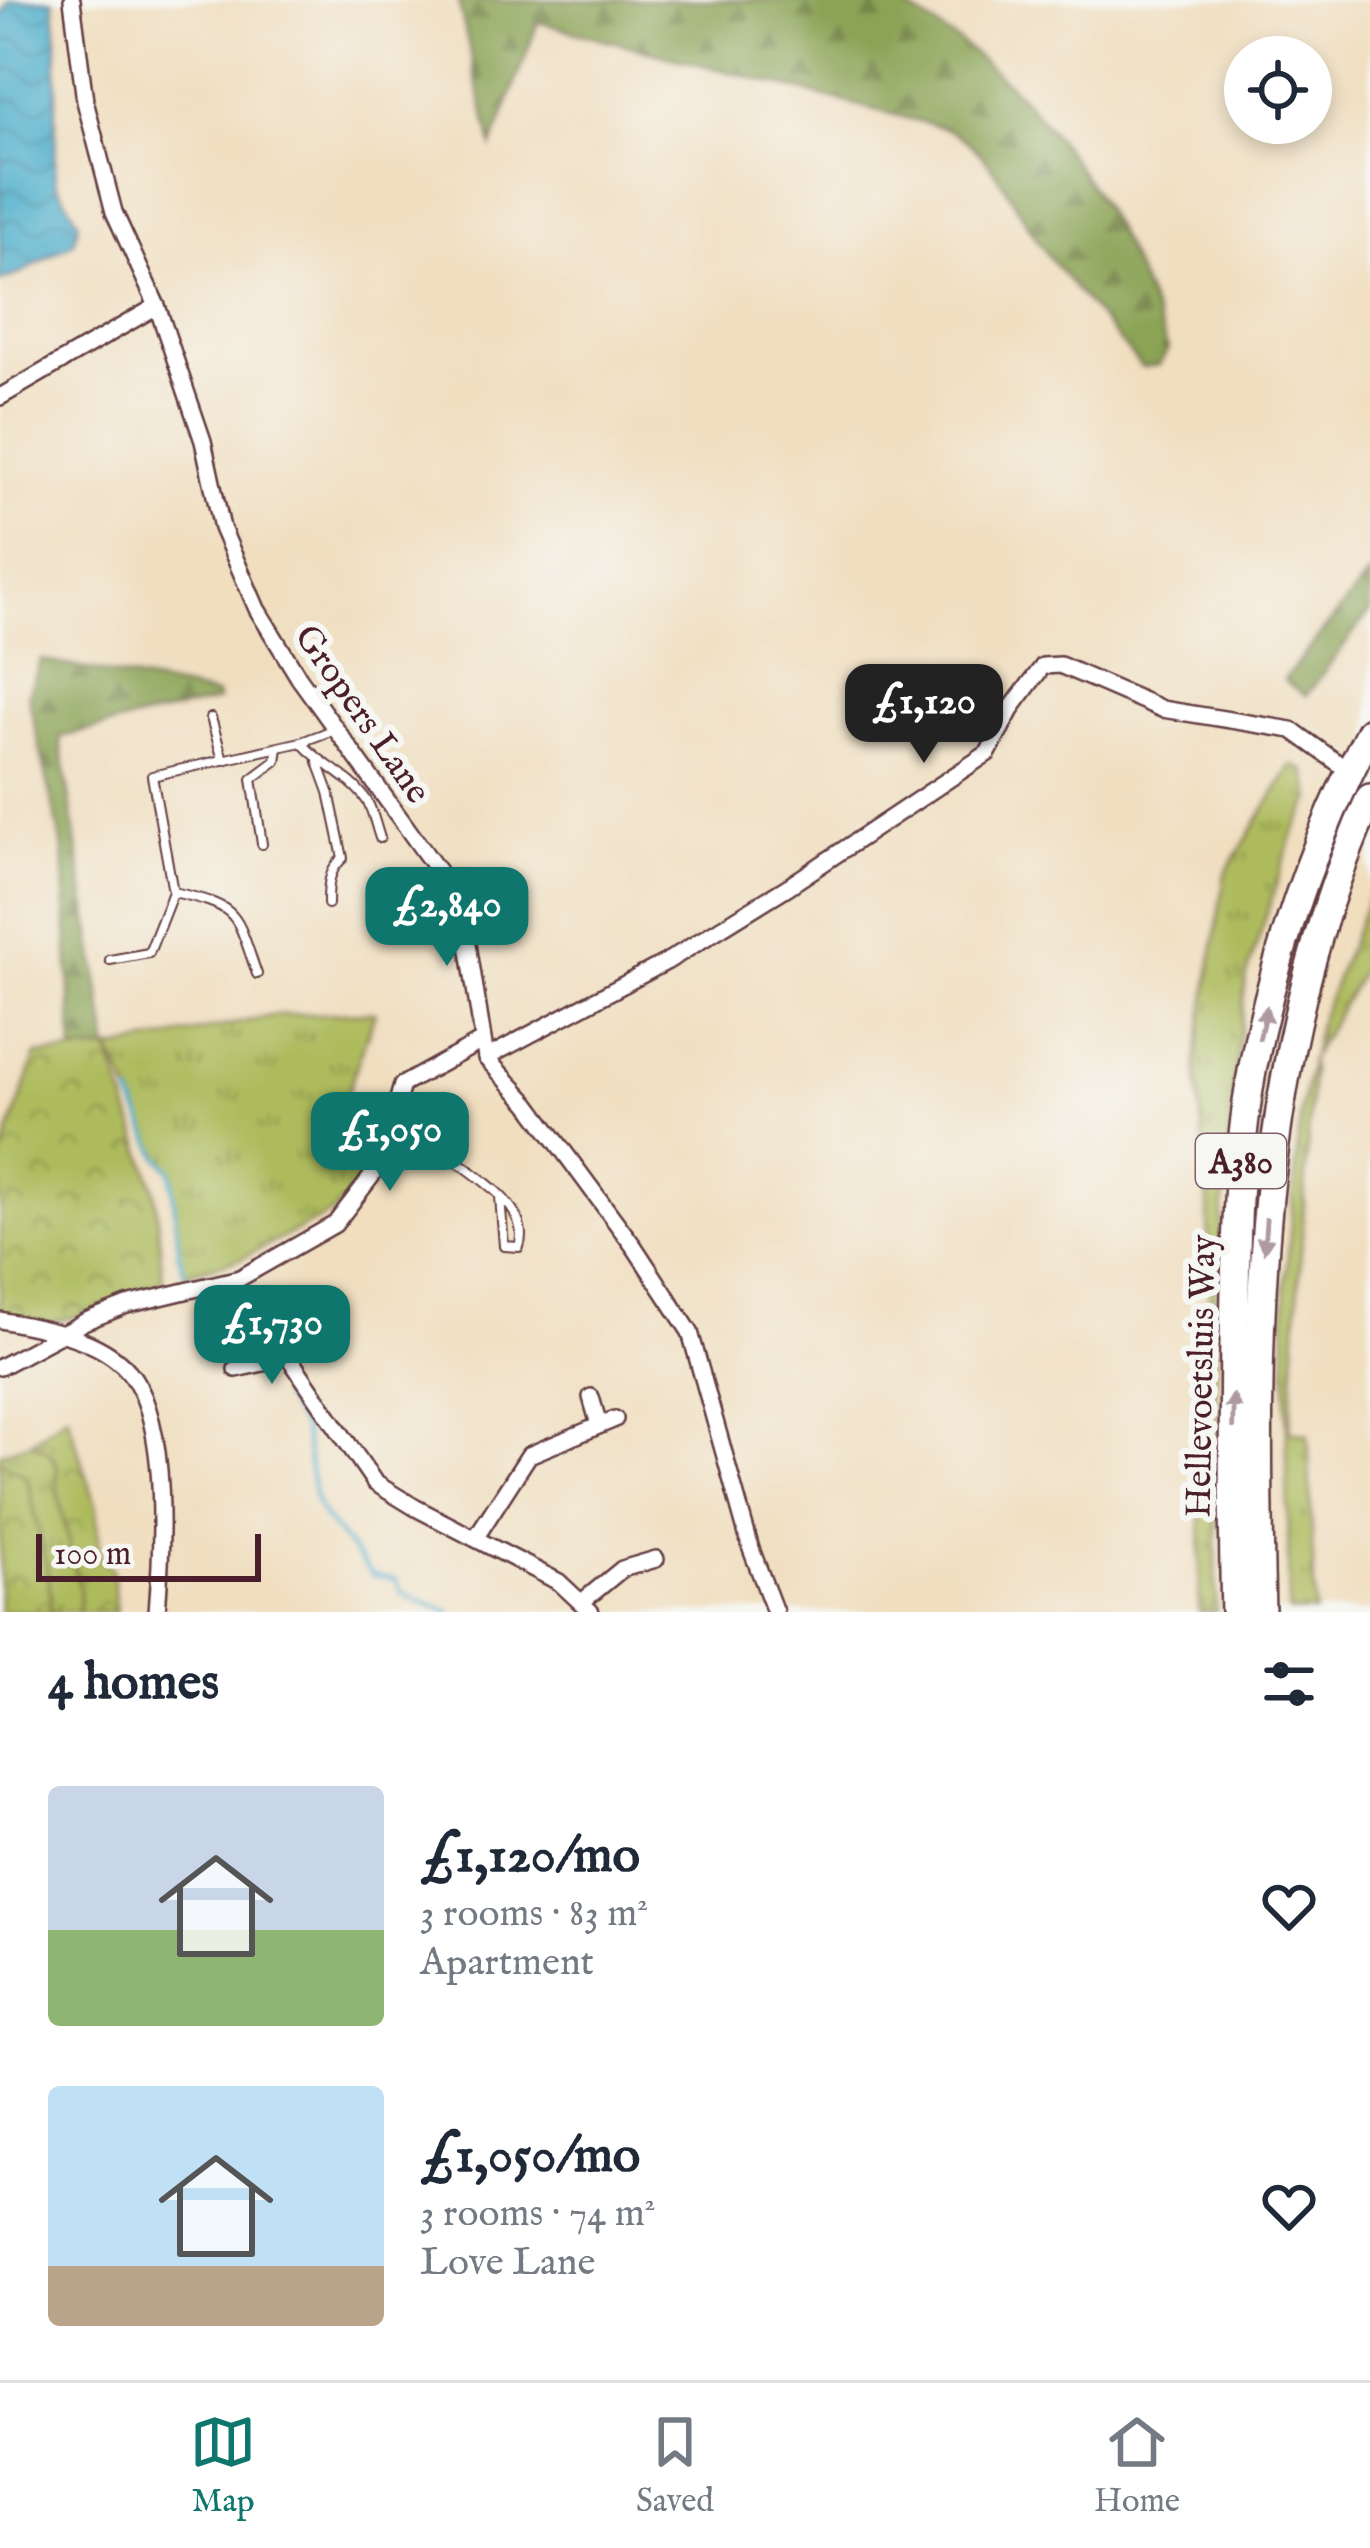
<!DOCTYPE html>
<html lang="en">
<head>
<meta charset="utf-8">
<style>
  :root { --surface:#fff; --page:#f2f2f3; --text:#1f2937; --muted:#747a83; --line:#e0e1e3; --accent:#0f766e }
  body { margin:0; font-family:"IM FELL English",serif; background:var(--page); color:var(--text); height:100vh; display:flex; flex-direction:column; font-size:45px; white-space:nowrap }
  * { box-sizing:border-box; margin:0 }
  p { font-size:39px; color:var(--muted) }
  .icon { flex:none; width:66px; height:66px; fill:none; stroke:currentColor; stroke-width:2; stroke-linecap:round; stroke-linejoin:round }
  .map { position:relative; height:1612px; overflow:hidden }
  .side { display:flex; flex-direction:column; background:var(--surface); flex:1 }
  .side>* { flex:none }
  .buttons { position:absolute; left:1224px; top:36px; display:grid; gap:24px }
  .buttons a { display:grid; place-items:center; width:108px; height:108px; border-radius:50%; background:var(--surface); box-shadow:0 6px 18px #0003; font-size:60px }
  .scale { position:absolute; left:36px; bottom:30px; width:225px; box-sizing:border-box; padding-left:12px; border:6px solid #4a1f2b; border-top:0; font-size:33px; line-height:42px; white-space:nowrap; color:#4a1f2b; -webkit-text-stroke:9px #f6f6f2; paint-order:stroke }
  .price { position:absolute; translate:-50% -102px; padding:0 27px; border-radius:24px; background:var(--accent); color:#fff; font-size:39px; line-height:78px; filter:drop-shadow(0 3px 6px #0008) }
  .price::after { content:''; position:absolute; left:50%; top:72px; width:36px; height:27px; margin-left:-18px; background:inherit; clip-path:polygon(0 0,100% 0,50% 100%) }
  .price.selected { background:#222; color:#fff }
  ul { padding:0; list-style:none }
  li { display:flex; align-items:center; gap:36px; height:300px; padding:0 48px }
  li span { display:grid; place-items:center; flex:none; width:336px; height:240px; border-radius:12px; color:#555 }
  li>.icon { margin-inline-start:auto }
  span .icon { width:144px; height:144px; fill:#fffc; stroke-width:1 }
  li b { font-size:51px }
  h2 { display:flex; justify-content:space-between; align-items:center; height:144px; padding:0 48px; font-size:51px }
  .dock { display:flex; justify-content:space-around; align-items:center; height:168px; border-top:3px solid var(--line); background:var(--surface); font-size:33px; color:var(--muted) }
  .dock a { display:grid; justify-items:center; gap:6px }
  .dock .selected { color:var(--accent) }
  .map>svg:first-child { display:block }
  .grass { fill:url(#grass-tufts); stroke:#7c6d44; stroke-width:3 }
  .forest { fill:url(#forest-firs); stroke:#6a6140; stroke-width:3 }
  .park { fill:url(#park-crowns); stroke:#7c6d44; stroke-width:3 }
  .water { fill:url(#water-waves); stroke:#4b667b; stroke-width:3 }
  .lines { fill:none; stroke-linecap:round; stroke-linejoin:round }
  .stream { stroke:#4cadcb; stroke-width:4.5 }
  .service-casing { stroke:#633c41; stroke-width:12 }
  .minor-casing { stroke:#633c41; stroke-width:20 }
  .trunk-casing { stroke:#633c41; stroke-width:32 }
  .service { stroke:#fff; stroke-width:8 }
  .minor { stroke:#fff; stroke-width:15 }
  .trunk { stroke:#fff; stroke-width:27 }
  .oneway { fill:#ae9aa0 }
  .labels { text-anchor:middle; stroke-width:12; stroke-linejoin:round; paint-order:stroke }
  .shield { fill:#f6f6f2; stroke:#7e6067; stroke-width:3 }
  .shield-label { font-size:33px; font-weight:bold; fill:#4a1f2b }
  .street-label { font-size:36px; fill:#4a1f2b; stroke:#f6f6f2 }
</style>
</head>
<body>
<div class="map">
<svg width="1370" height="1612" viewBox="0 0 1370 1612">
  <defs>
    <pattern id="grass-tufts" width="24" height="20" patternUnits="userSpaceOnUse" patternTransform="scale(3)"><rect width="24" height="20" fill="#aebb5d"/><path d="M3 7l-1-3M5 7V3M7 7l1-3M15 17l-1-3M17 17v-4M19 17l1-3" fill="none" stroke="#90974d"/></pattern>
    <pattern id="forest-firs" width="22" height="20" patternUnits="userSpaceOnUse" patternTransform="scale(3)"><rect width="22" height="20" fill="#8aa354"/><path d="M5 1l3.5 6h-7zM16 11l3.5 6h-7z" fill="#738446"/></pattern>
    <pattern id="park-crowns" width="20" height="18" patternUnits="userSpaceOnUse" patternTransform="scale(3)"><rect width="20" height="18" fill="#aebb5d"/><path d="M2 6a3 3 0 1 1 6 0M12 15a3 3 0 1 1 6 0" fill="none" stroke="#90974d"/></pattern>
    <pattern id="water-waves" width="16" height="10" patternUnits="userSpaceOnUse" patternTransform="scale(3)"><rect width="16" height="10" fill="#4cadcb"/><path d="M0 5q4-4 8 0t8 0" fill="none" stroke="#418ca5"/></pattern>
  </defs>
  <rect width="100%" height="100%" fill="#f6f6f2"/>
  <filter id="ink" filterUnits="userSpaceOnUse"><feTurbulence type="fractalNoise" baseFrequency=".00833" numOctaves="2"/><feDisplacementMap in="SourceGraphic" scale="24" xChannelSelector="R" yChannelSelector="G"/><feConvolveMatrix kernelMatrix="1 2 1 2 8 2 1 2 1" color-interpolation-filters="sRGB"/></filter>
  <filter id="wash" filterUnits="userSpaceOnUse"><feTurbulence type="fractalNoise" baseFrequency=".004" numOctaves="4" result="noise"/><feDisplacementMap in="SourceGraphic" scale="48" xChannelSelector="R" yChannelSelector="G"/><feGaussianBlur stdDeviation="2.7" result="paint"/><feColorMatrix in="noise" values="0 0 0 0 0 0 0 0 0 0 0 0 0 0 0 0 0 1.4 0 .05"/><feComposite in="paint" operator="in"/></filter>
  <g filter="url(#wash)">
    <rect width="100%" height="100%" fill="#f0debf"/>
    <g class="grass">
      <polygon points="1292,765 1306,771 1312,799 1293,833 1246,977 1234,1085 1216,1282 1216,1612 1199,1612 1202,1430 1209,1321 1208,1196 1196,1063 1225,874"/>
      <polygon points="1370,893 1370,956 1309,1062 1312,1071 1290,1431 1308,1434 1315,1612 1289,1612 1285,1287 1301,1110 1319,1022"/>
      <polygon points="375,1012 345,1100 366,1177 332,1213 240,1259 185,1274 179,1256 171,1171 158,1156 110,1050 276,1015"/>
      <polygon points="31,1442 50,1452 57,1465 57,1489 80,1591 78,1612 51,1612 49,1579 27,1477 0,1461 0,1453"/>
    </g>
    <g class="forest">
      <path d="M458 0H892C1035 75 1114 201 1168 349L1159 365 1142 368C1110 329 1075 292 1045 251 1015 210 994 149 945 128L538 22 492 146Z"/>
      <polygon points="1370,573 1370,611 1306,696 1284,680"/>
      <polygon points="41,660 216,695 217,701 60,737 109,1050 73,1052 63,850 28,695"/>
    </g>
    <g class="park">
      <polygon points="109,1050 155,1191 163,1281 80,1316 48,1323 0,1314 0,1160 36,1055"/>
      <polygon points="67,1414 97,1508 100,1557 112,1568 116,1612 78,1612 80,1591 57,1489 57,1465 50,1452 31,1442"/>
      <polygon points="0,1461 27,1477 49,1579 51,1612 0,1612"/>
    </g>
    <polygon class="water" points="9,0 53,0 57,37 55,181 79,222 74,242 20,274 0,281 0,18"/>
    <g class="lines">
      <g class="stream">
        <polyline points="131,1095 158,1156 171,1171 179,1256 185,1274"/>
        <polyline points="196,1318 242,1304 250,1325"/>
        <polyline points="281,1396 303,1428 315,1499 322,1514 372,1575 395,1579 402,1593 451,1612"/>
      </g>
    </g>
  </g>
  <g filter="url(#ink)">
    <g class="lines">
      <defs>
        <g id="service">
          <polyline points="211,718 223,760"/>
          <path d="M301 742C320 765 351 776 367 801 373 811 376 827 380 838"/>
          <path d="M318 762 329 792 343 858C328 871 328 886 328 904"/>
          <polyline points="262,844 252,779 276,761 278,748"/>
          <path d="M173 892C241 907 235 912 257 974"/>
          <polyline points="110,960 149,953 173,892 152,776 301,742 336,729"/>
          <path d="M400 1097C407 1110 414 1126 425 1137 451 1163 535 1200 519 1247L504 1246 500 1197"/>
        </g>
        <g id="minor">
          <polyline points="72,0 85,101 114,212 157,306 203,441 222,528 257,609 299,678 438,871 467,938 486,1058 528,1103 635,1248 690,1332 751,1549 775,1612"/>
          <polyline points="0,397 157,306"/>
          <polyline points="486,1058 666,962 789,886 988,753 1013,706 1043,666 1060,665 1162,709 1292,730 1349,771"/>
          <path d="M0 1320C43 1329 105 1337 133 1377 169 1429 162 1550 157 1612"/>
          <polyline points="266,1324 375,1483 416,1508 559,1582 591,1612"/>
          <polyline points="0,1367 86,1321 127,1305 240,1278 335,1224 371,1177 383,1152 402,1085 482,1041"/>
          <polyline points="236,1369 272,1361 285,1352"/>
          <polyline points="591,1397 599,1425"/>
          <polyline points="476,1537 529,1455 615,1419"/>
          <polyline points="583,1601 622,1569 656,1559"/>
        </g>
        <g id="trunk">
          <path d="M1235 1612C1232 1521 1233 1430 1234 1338 1236 1247 1236 1156 1253 1066 1276 949 1315 837 1370 731"/>
          <path d="M1261 1612C1254 1336 1253 1054 1370 798"/>
        </g>
      </defs>
      <use href="#service" class="service-casing"/>
      <use href="#minor" class="minor-casing"/>
      <use href="#trunk" class="trunk-casing"/>
      <use href="#service" class="service"/>
      <use href="#minor" class="minor"/>
      <use href="#trunk" class="trunk"/>
    </g>
    <defs><path id="oneway-solid" d="M-6-.8H1V-3.2L6.5 0L1 3.2V.8H-6Z" transform="scale(3)"/></defs>
    <g class="oneway">
      <use href="#oneway-solid" transform="translate(1263 1023) rotate(-77)"/>
      <use href="#oneway-solid" transform="translate(1265 1235) rotate(94)"/>
      <use href="#oneway-solid" transform="translate(1233 1411) rotate(-89)"/>
    </g>
  </g>
  <g class="labels">
    <rect class="shield" x="1196" y="1134" width="90" height="54" rx="9"/>
    <g class="shield-label">
      <text x="1241" y="1173">A380</text>
    </g>
    <g class="street-label">
      <text transform="translate(364 713) rotate(55)" y="13">Gropers Lane</text>
      <text transform="translate(1199 1376) rotate(-89)" y="13">Hellevoetsluis Way</text>
    </g>
  </g>
</svg>
<div class="buttons">
<a><svg class="icon" aria-label="locate" viewBox="0 0 24 24"><circle cx="12" cy="12" r="6"/><path d="M12 2v4M12 18v4M2 12h4M18 12h4"/></svg></a>
</div>
<div class="scale">100 m</div>
<b class="price selected" style="left:924px;top:766px">£1,120</b>
<b class="price" style="left:447px;top:969px">£2,840</b>
<b class="price" style="left:390px;top:1194px">£1,050</b>
<b class="price" style="left:272px;top:1387px">£1,730</b>
</div>
<section class="side">
<h2>4 homes<svg class="icon" aria-label="filters" viewBox="0 0 24 24"><path d="M4 7h16M4 17h16"/><circle cx="9" cy="7" r="2"/><circle cx="15" cy="17" r="2"/></svg></h2>
<ul>
<li><span style="background:linear-gradient(#c9d6e8 60%,#8fb573 0)"><svg class="icon" aria-label="home" viewBox="0 0 24 24"><path d="M3 11l9-7 9 7M6 9v11h12V9"/></svg></span><div><b>£1,120/mo</b><p>3 rooms · 83 m²</p><p>Apartment</p></div><svg class="icon" aria-label="heart" viewBox="0 0 24 24"><path d="M12 20l-8-8c-3-5 5-10 8-4 3-6 11-1 8 4z"/></svg></li>
<li><span style="background:linear-gradient(#bfe0f5 75%,#b9a48a 0)"><svg class="icon" aria-label="home" viewBox="0 0 24 24"><path d="M3 11l9-7 9 7M6 9v11h12V9"/></svg></span><div><b>£1,050/mo</b><p>3 rooms · 74 m²</p><p>Love Lane</p></div><svg class="icon" aria-label="heart" viewBox="0 0 24 24"><path d="M12 20l-8-8c-3-5 5-10 8-4 3-6 11-1 8 4z"/></svg></li>
</ul>
</section>
<nav class="dock">
<a class="selected"><svg class="icon" aria-label="map" viewBox="0 0 24 24"><path d="M3 6l6-2 6 2 6-2v14l-6 2-6-2-6 2zM9 4v14M15 6v14"/></svg>Map</a>
<a><svg class="icon" aria-label="saved" viewBox="0 0 24 24"><path d="M7 4h10v16l-5-4-5 4z"/></svg>Saved</a>
<a><svg class="icon" aria-label="home" viewBox="0 0 24 24"><path d="M3 11l9-7 9 7M6 9v11h12V9"/></svg>Home</a>
</nav>
</body>
</html>
